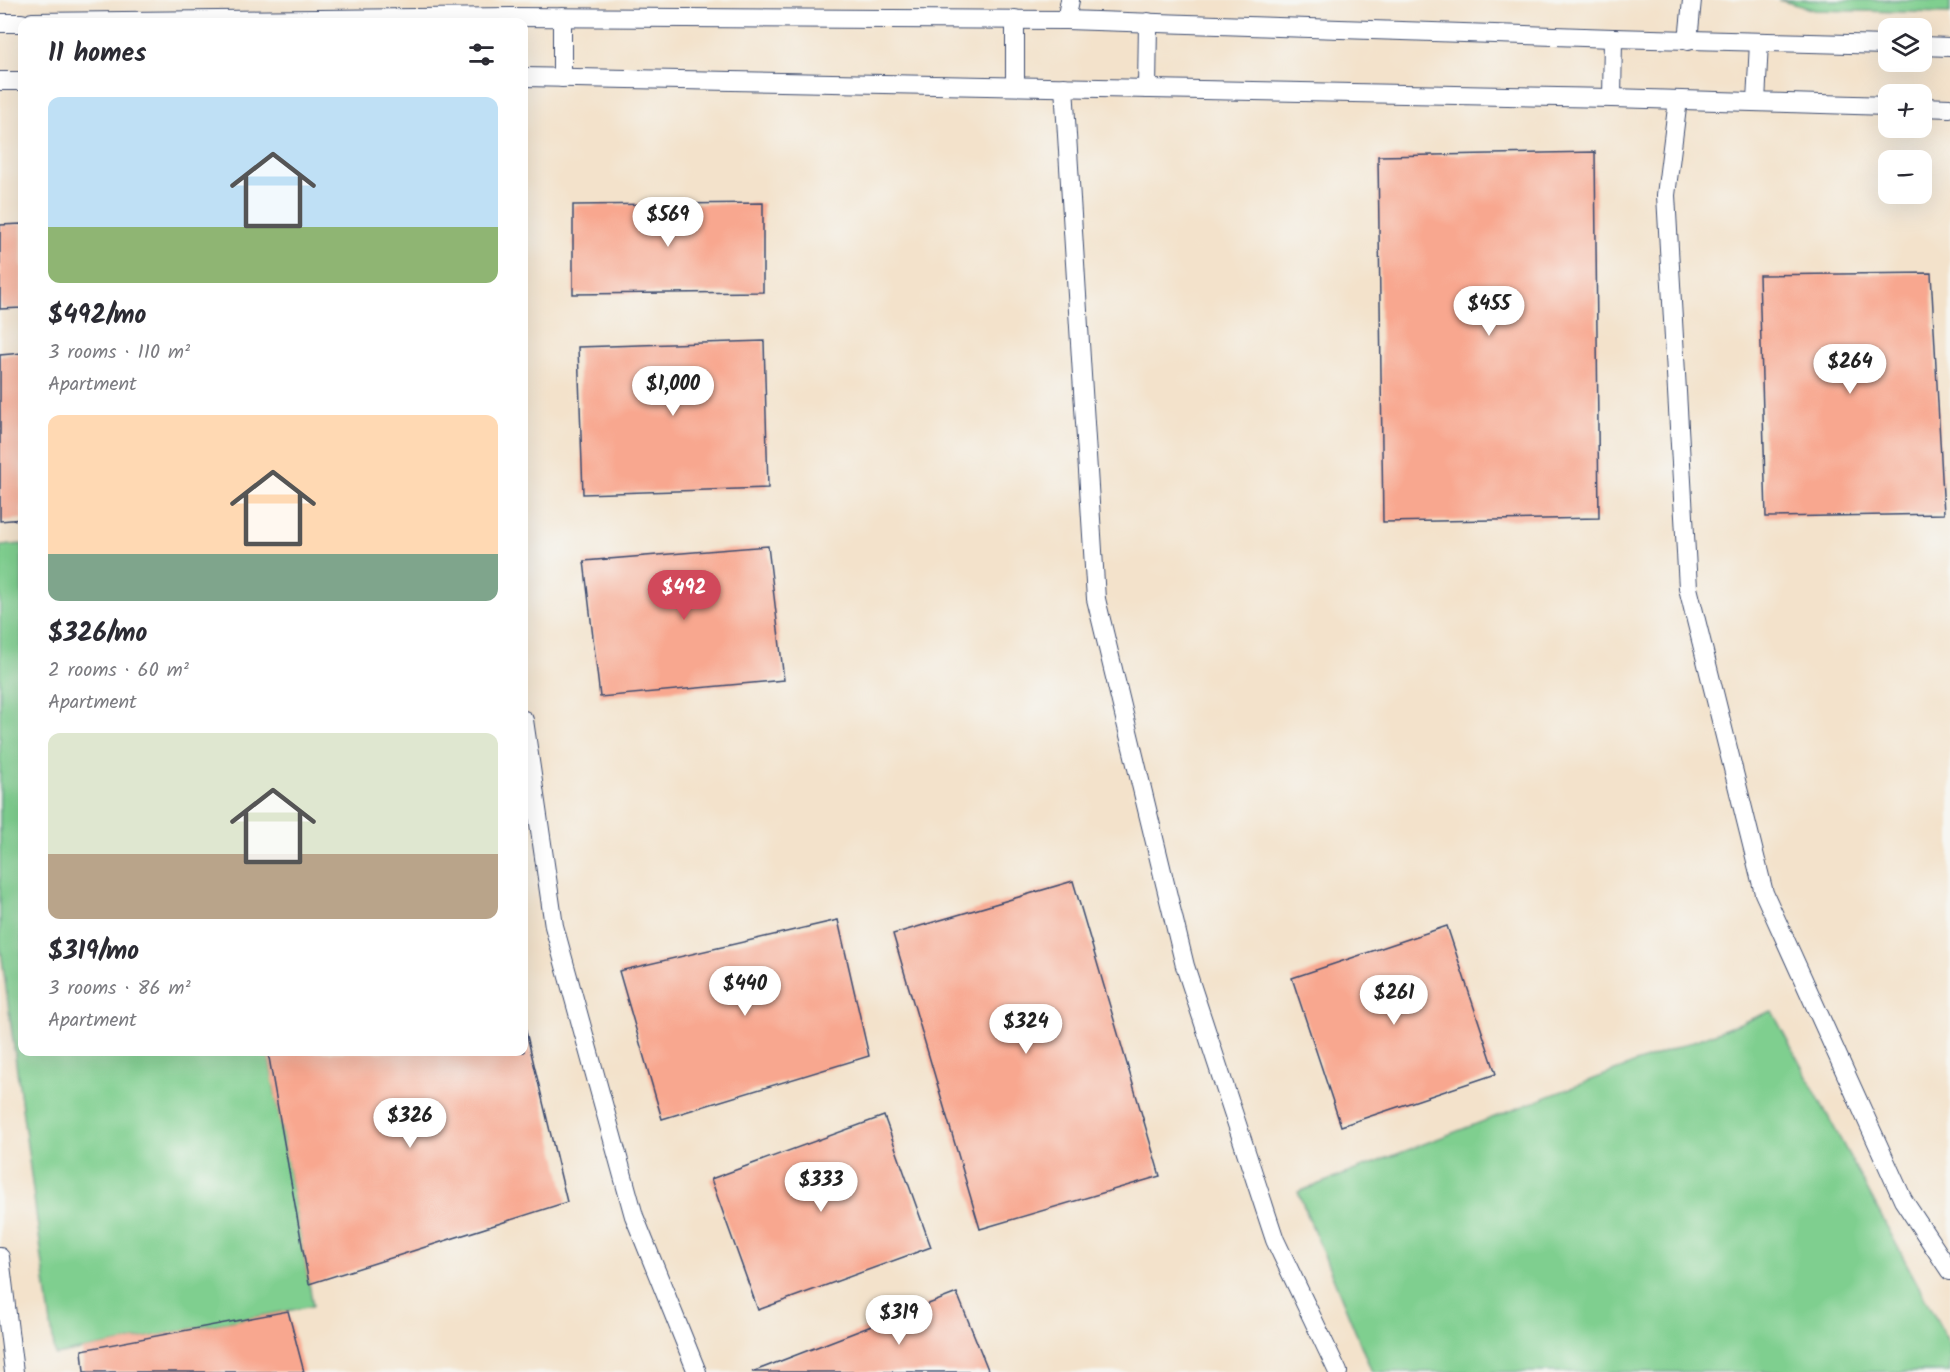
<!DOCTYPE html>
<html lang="en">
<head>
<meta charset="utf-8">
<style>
  :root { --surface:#fff; --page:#f2f2f3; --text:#2b2b33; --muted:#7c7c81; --accent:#d1495b }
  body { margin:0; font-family:Kalam,sans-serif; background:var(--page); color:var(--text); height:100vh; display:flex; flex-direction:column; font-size:22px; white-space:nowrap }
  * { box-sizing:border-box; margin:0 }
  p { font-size:20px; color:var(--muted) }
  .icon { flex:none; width:33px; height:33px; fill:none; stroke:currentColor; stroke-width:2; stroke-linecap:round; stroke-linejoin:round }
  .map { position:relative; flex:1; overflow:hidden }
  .details { position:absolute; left:18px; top:18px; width:510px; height:1038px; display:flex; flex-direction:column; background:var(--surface); border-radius:12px; box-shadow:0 6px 24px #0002 }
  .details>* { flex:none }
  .fabs { position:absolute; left:1878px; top:18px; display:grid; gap:12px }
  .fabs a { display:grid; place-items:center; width:54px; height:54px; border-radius:12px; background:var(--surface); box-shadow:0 6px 24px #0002; font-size:30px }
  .price { position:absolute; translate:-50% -51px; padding:0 14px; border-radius:21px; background:#fff; color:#222; font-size:20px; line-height:39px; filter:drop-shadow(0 2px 3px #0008) }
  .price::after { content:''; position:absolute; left:50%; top:36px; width:18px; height:14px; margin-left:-9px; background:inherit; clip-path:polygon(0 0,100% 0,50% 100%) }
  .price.current { background:var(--accent); color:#fff }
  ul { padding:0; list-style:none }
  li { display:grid; align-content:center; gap:12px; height:318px; padding:0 30px }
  li span { display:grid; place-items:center; height:186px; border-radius:12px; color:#555 }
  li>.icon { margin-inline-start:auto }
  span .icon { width:108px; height:108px; fill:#fffc; stroke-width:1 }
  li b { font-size:26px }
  h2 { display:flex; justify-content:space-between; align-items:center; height:72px; padding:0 30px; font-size:26px }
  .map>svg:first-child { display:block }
  .green { fill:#7fcf8f; stroke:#4d7f76; stroke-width:1.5 }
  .building { fill:#f8a78f }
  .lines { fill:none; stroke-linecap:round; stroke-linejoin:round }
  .service-casing { stroke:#3b4a6e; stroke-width:20 }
  .service { stroke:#fff; stroke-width:18 }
</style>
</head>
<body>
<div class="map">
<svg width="1950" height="1372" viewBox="0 0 1950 1372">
  <rect width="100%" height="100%" fill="#f6f6f2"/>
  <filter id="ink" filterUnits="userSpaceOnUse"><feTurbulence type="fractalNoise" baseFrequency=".0167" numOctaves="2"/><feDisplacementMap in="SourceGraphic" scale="12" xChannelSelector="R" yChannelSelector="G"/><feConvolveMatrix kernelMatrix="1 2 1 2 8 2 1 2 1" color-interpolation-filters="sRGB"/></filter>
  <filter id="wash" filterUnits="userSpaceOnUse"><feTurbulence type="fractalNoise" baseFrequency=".008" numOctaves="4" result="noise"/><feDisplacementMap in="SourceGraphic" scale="24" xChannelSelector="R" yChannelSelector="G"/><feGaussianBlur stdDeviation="1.35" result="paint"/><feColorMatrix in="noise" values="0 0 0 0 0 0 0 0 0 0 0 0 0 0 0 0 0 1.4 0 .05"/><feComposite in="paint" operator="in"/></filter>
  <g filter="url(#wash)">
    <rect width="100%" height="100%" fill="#f3e2cb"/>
    <g class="green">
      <polygon points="1779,0 1950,0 1950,13 1815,10"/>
      <polygon points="22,544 22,1052 268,1052 313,1306 55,1355 0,943 0,546"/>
      <polygon points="1772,1011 1950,1345 1950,1372 1372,1372 1298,1192"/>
    </g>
    <g id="blocks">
      <g class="building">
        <polygon points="1595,152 1599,518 1383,522 1378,156"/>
        <polygon points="763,203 763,292 573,294 573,205"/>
        <polygon points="22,224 22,308 0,309 0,225"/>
        <polygon points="1931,273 1944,514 1766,517 1759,275"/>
        <polygon points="764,341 768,488 583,494 578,347"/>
        <polygon points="22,353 22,519 0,521 0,355"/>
        <polygon points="768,546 784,680 600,697 584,561"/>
        <polygon points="1073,881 1160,1176 980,1229 893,934"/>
        <polygon points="838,920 869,1056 662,1119 619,971"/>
        <polygon points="1447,926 1496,1074 1341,1126 1292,978"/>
        <polygon points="524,1023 567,1202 309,1284 268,1052 524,1052"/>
        <polygon points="884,1116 931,1247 758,1310 711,1179"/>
        <polygon points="957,1293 989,1372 752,1372"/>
        <polygon points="288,1311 304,1372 84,1372 82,1350"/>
      </g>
    </g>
  </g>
  <g filter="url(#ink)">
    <use href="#blocks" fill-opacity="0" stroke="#3b4a6e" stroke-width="1.5"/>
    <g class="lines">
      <defs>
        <g id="service">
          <polyline points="1066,20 1070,0"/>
          <polyline points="32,22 511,17 1066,20 1613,38 1888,45"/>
          <polyline points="0,23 22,23"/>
          <polyline points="1688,41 1692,0"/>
          <polyline points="1922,46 1950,47"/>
          <polyline points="524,77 1612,98 1888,106"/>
          <polyline points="562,78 562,17"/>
          <polyline points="0,81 22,81"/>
          <polyline points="1015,86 1015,19"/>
          <polyline points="1064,87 1096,599 1185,966 1275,1240 1338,1372"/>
          <polyline points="1147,89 1148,22"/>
          <polyline points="1612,98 1613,38"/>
          <polyline points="1678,100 1666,195 1688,588 1764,893 1903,1200 1950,1271"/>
          <polyline points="1756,102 1759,42"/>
          <polyline points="1922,107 1950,108"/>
          <polyline points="524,720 554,926 634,1216 697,1372"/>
          <polyline points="0,1257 14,1372"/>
        </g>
      </defs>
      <use href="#service" class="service-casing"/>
      <use href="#service" class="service"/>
    </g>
  </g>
</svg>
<div class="fabs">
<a><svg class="icon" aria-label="layers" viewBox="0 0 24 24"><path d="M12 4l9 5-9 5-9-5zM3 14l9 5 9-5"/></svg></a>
<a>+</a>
<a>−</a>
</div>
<b class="price" style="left:668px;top:248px">$569</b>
<b class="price" style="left:1489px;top:337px">$455</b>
<b class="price" style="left:1850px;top:395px">$264</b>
<b class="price" style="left:673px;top:417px">$1,000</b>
<b class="price current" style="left:684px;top:621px">$492</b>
<b class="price" style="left:745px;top:1017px">$440</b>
<b class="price" style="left:1394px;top:1026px">$261</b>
<b class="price" style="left:1026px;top:1055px">$324</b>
<b class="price" style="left:410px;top:1149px">$326</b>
<b class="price" style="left:821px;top:1213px">$333</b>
<b class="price" style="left:899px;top:1346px">$319</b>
<section class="details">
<h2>11 homes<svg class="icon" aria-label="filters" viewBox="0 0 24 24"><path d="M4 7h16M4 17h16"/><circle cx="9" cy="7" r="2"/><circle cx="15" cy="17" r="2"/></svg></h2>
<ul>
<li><span style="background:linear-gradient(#bfe0f5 70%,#8fb573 0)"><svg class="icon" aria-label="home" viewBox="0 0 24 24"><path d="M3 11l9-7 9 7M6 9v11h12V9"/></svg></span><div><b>$492/mo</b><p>3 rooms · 110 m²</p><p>Apartment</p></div></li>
<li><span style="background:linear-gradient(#ffd9b3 75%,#7fa58c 0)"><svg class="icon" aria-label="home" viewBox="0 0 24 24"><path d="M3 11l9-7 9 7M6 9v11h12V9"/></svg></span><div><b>$326/mo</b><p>2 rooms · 60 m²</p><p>Apartment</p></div></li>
<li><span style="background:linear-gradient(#dfe7d0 65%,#b9a48a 0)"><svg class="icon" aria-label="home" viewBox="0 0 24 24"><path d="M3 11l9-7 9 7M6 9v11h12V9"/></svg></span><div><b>$319/mo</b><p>3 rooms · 86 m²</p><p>Apartment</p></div></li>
</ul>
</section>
</div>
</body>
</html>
